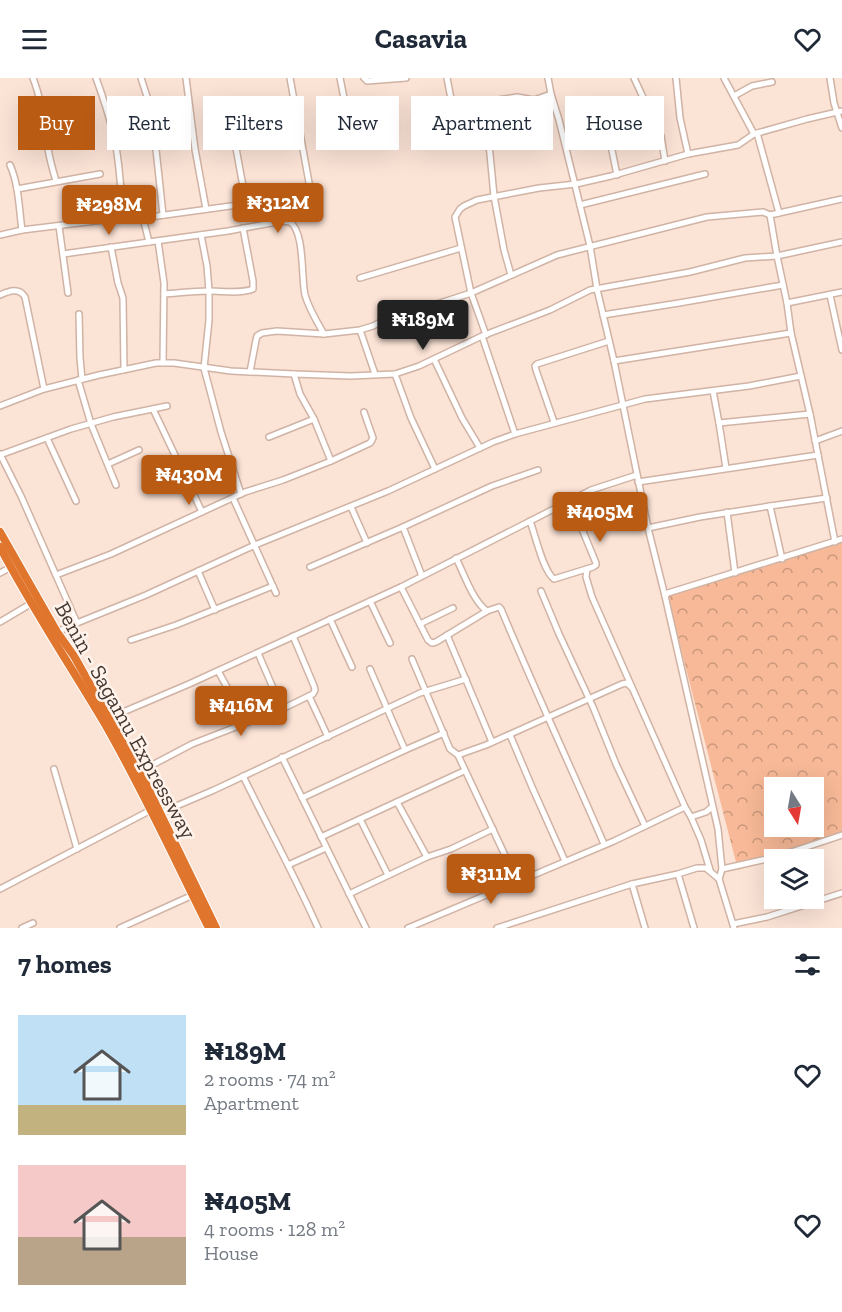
<!DOCTYPE html>
<html lang="en">
<head>
<meta charset="utf-8">
<style>
  :root { --surface:#fff; --page:#f6f6f7; --text:#1f2937; --muted:#747a83; --accent:#ba5b14 }
  body { margin:0; font-family:"Zilla Slab",serif; background:var(--page); color:var(--text); height:100vh; display:flex; flex-direction:column; font-size:22px; white-space:nowrap }
  * { box-sizing:border-box; margin:0 }
  p { font-size:20px; color:var(--muted) }
  .icon { flex:none; width:33px; height:33px; fill:none; stroke:currentColor; stroke-width:2; stroke-linecap:round; stroke-linejoin:round }
  .map { position:relative; height:850px; overflow:hidden }
  .details { display:flex; flex-direction:column; background:var(--surface); flex:1 }
  .details>* { flex:none }
  .top-card { position:absolute; left:18px; top:18px; width:807px; height:54px; display:flex; gap:12px }
  .needle { width:39px; rotate:169deg }
  .buttons { position:absolute; left:764px; top:699px; display:grid; gap:12px }
  .buttons a { display:grid; place-items:center; width:60px; height:60px; border-radius:0px; background:var(--surface); box-shadow:0 6px 24px #0002; font-size:30px }
  .price { position:absolute; translate:-50% -51px; padding:0 14px; border-radius:6px; background:var(--accent); color:#fff; font-size:20px; line-height:39px; filter:drop-shadow(0 2px 3px #0008) }
  .price::after { content:''; position:absolute; left:50%; top:36px; width:18px; height:14px; margin-left:-9px; background:inherit; clip-path:polygon(0 0,100% 0,50% 100%) }
  .price.active { background:#222; color:#fff }
  ul { padding:0; list-style:none }
  li { display:flex; align-items:center; gap:18px; height:150px; padding:0 18px }
  li span { display:grid; place-items:center; flex:none; width:168px; height:120px; border-radius:0px; color:#555 }
  li>.icon { margin-inline-start:auto }
  span .icon { width:72px; height:72px; fill:#fffc; stroke-width:1 }
  li b { font-size:26px }
  h2 { display:flex; justify-content:space-between; align-items:center; height:72px; padding:0 18px; font-size:26px }
  .tag { padding:0 21px; border-radius:0px; background:var(--surface); box-shadow:0 6px 24px #0002; font-size:21px; line-height:54px }
  .tag.active { background:var(--accent); color:#fff }
  header { display:flex; justify-content:space-between; align-items:center; height:78px; padding:0 18px; background:var(--surface); font-size:27px; font-weight:700 }
  .map>svg:first-child { display:block }
  .forest { fill:url(#forest-crowns); fill-rule:evenodd }
  .lines { fill:none; stroke-linecap:round; stroke-linejoin:round }
  .minor-casing { stroke:#d0b3a4; stroke-width:8 }
  .highway-casing { stroke:#fff; stroke-width:10 }
  .minor { stroke:#fff; stroke-width:5 }
  .highway { stroke:#e0762e; stroke-width:8 }
  .labels { text-anchor:middle; stroke-width:5; stroke-linejoin:round; paint-order:stroke }
  .street-label { font-size:22px; fill:#443832; stroke:#fff3ec }
</style>
</head>
<body>
<header><svg class="icon" aria-label="menu" viewBox="0 0 24 24"><path d="M4 6h16M4 12h16M4 18h16"/></svg>Casavia<svg class="icon" aria-label="heart" viewBox="0 0 24 24"><path d="M12 20l-8-8c-3-5 5-10 8-4 3-6 11-1 8 4z"/></svg></header>
<div class="map">
<svg width="842" height="850" viewBox="0 0 842 850">
  <defs>
    <pattern id="forest-crowns" width="20" height="18" patternUnits="userSpaceOnUse" patternTransform="scale(1.5)"><rect width="20" height="18" fill="#f7b997"/><path d="M2 6a3 3 0 1 1 6 0M12 15a3 3 0 1 1 6 0" fill="none" stroke="#ca977c"/></pattern>
  </defs>
  <rect width="100%" height="100%" fill="#fbe3d6"/>
  <path class="forest" d="M842 458V754L738 792 666 513ZM774 710H813V748H774Z"/>
  <g class="lines">
    <defs>
      <g id="minor">
        <path d="M33 0C42 23 44 46 48 71 50 82 53 93 56 103"/>
        <path d="M96 0C103 19 109 38 114 58 120 85 121 114 123 141"/>
        <polyline points="141,0 152,34 163,137"/>
        <polyline points="186,0 195,71 206,131"/>
        <polyline points="340,0 344,20"/>
        <polyline points="364,0 367,3 406,0"/>
        <polyline points="447,0 452,26 454,29 517,19 534,22 551,16"/>
        <polyline points="548,0 551,16 559,42 590,168 597,211 614,283 648,450 665,518"/>
        <polyline points="634,0 661,58 665,83"/>
        <polyline points="676,0 680,40 688,76"/>
        <polyline points="724,0 754,56"/>
        <polyline points="830,0 834,25 842,50"/>
        <polyline points="734,18 752,8 772,4"/>
        <polyline points="602,23 617,97"/>
        <polyline points="485,24 494,118 504,172 511,197"/>
        <polyline points="219,43 296,37"/>
        <polyline points="757,55 779,135"/>
        <polyline points="236,70 246,125"/>
        <path d="M10 87C19 107 19 131 22 152"/>
        <polyline points="17,111 100,96"/>
        <polyline points="580,127 705,96"/>
        <polyline points="143,140 149,164"/>
        <polyline points="59,148 68,215"/>
        <polyline points="0,157 22,152 104,142 143,140 310,117 310,110 290,0"/>
        <polyline points="201,157 207,188 209,213 209,242 204,290 221,354 241,416"/>
        <polyline points="158,163 164,205 163,285"/>
        <polyline points="111,169 118,205 123,220 124,292"/>
        <path d="M63 176 228 153 282 143 290 144C305 154 301 200 305 217 309 231 317 244 324 256"/>
        <polyline points="360,200 461,170"/>
        <path d="M164 216C179 215 194 213 209 213 223 213 240 216 253 211V203L243 150"/>
        <path d="M0 217C9 213 19 209 25 219L44 311"/>
        <polyline points="830,217 842,272"/>
        <polyline points="787,225 842,214"/>
        <polyline points="79,236 80,280 82,301"/>
        <polyline points="603,237 679,225 783,207"/>
        <polyline points="360,252 375,296"/>
        <polyline points="486,257 471,215 455,139 460,131 464,128 477,122 539,110 576,106 611,98 688,76 738,67 754,56 807,41 842,33"/>
        <polyline points="482,258 515,356"/>
        <polyline points="434,281 462,340 480,370"/>
        <polyline points="614,283 791,255"/>
        <polyline points="250,294 256,262 257,258 262,255 277,253 324,256 360,252 373,248 404,232 434,227 471,215 557,177 707,139 763,134 770,137"/>
        <polyline points="294,296 300,316 314,341 331,383"/>
        <polyline points="395,296 411,340 435,391"/>
        <polyline points="78,302 91,346 116,407"/>
        <polyline points="713,313 719,345"/>
        <polyline points="0,328 44,311 99,297 156,285 174,285 231,293 294,296 351,298 395,296 419,288 482,258 550,232 590,212 690,194 745,180 777,178 842,164"/>
        <polyline points="153,331 202,434"/>
        <polyline points="554,344 536,292 535,288 537,286 609,263"/>
        <polyline points="269,359 314,341"/>
        <polyline points="47,360 76,423"/>
        <polyline points="815,363 842,353"/>
        <polyline points="0,376 21,418 77,545 57,554"/>
        <polyline points="0,377 71,351 113,339 167,328"/>
        <polyline points="108,386 139,372"/>
        <polyline points="726,390 719,345 810,336"/>
        <polyline points="638,404 818,377"/>
        <polyline points="233,420 276,515"/>
        <polyline points="770,428 827,420"/>
        <polyline points="351,429 367,465"/>
        <polyline points="727,434 735,495"/>
        <path d="M530 443C535 456 543 493 554 501L593 489 596 487V485L577 439 573 421"/>
        <polyline points="403,449 422,498"/>
        <polyline points="648,450 700,439 770,428 782,481"/>
        <polyline points="835,464 810,336 791,255 787,225 777,178 770,137 842,121"/>
        <path d="M456 480C464 496 473 523 487 533"/>
        <polyline points="310,489 403,449 492,408 538,392"/>
        <polyline points="587,491 586,499 592,519 685,729 691,739 701,762 710,792"/>
        <polyline points="198,493 215,532"/>
        <polyline points="0,495 11,489"/>
        <polyline points="56,497 111,476 245,414 283,402 331,383 370,365 372,362 373,360 364,334"/>
        <path d="M401 509 428 562 432 565 436 564 487 533 499 529 501 531C534 610 570 687 604 766"/>
        <polyline points="541,513 559,556 593,629 616,686 645,748"/>
        <polyline points="370,523 390,565"/>
        <polyline points="330,541 352,589"/>
        <polyline points="0,544 32,525"/>
        <polyline points="77,545 146,517 255,467 388,413 493,364 515,356 645,321 749,308 801,298"/>
        <polyline points="420,546 453,530"/>
        <polyline points="447,557 492,664"/>
        <polyline points="131,562 176,547 273,508"/>
        <polyline points="258,575 282,631"/>
        <polyline points="412,581 450,671 458,677 517,803"/>
        <polyline points="218,593 233,620"/>
        <polyline points="309,618 328,659"/>
        <polyline points="109,640 189,606 401,509 591,412 637,397"/>
        <polyline points="510,657 532,709 565,783"/>
        <polyline points="405,672 444,655"/>
        <polyline points="458,677 486,667 622,606 627,605 631,609"/>
        <polyline points="282,679 366,850"/>
        <polyline points="54,691 77,771"/>
        <polyline points="139,694 192,666 282,631 313,616 315,612 314,608 293,558"/>
        <path d="M243 698C268 749 295 798 318 850"/>
        <polyline points="302,720 405,672 370,591"/>
        <polyline points="397,724 427,779"/>
        <polyline points="160,735 214,712 420,615 466,601"/>
        <polyline points="691,739 706,734 712,729"/>
        <polyline points="360,741 388,797"/>
        <polyline points="321,759 464,693"/>
        <polyline points="288,787 326,770"/>
        <polyline points="722,791 776,779 842,757"/>
        <polyline points="678,796 694,850"/>
        <polyline points="719,801 734,850"/>
        <polyline points="632,806 645,850"/>
        <polyline points="0,811 151,732"/>
        <polyline points="349,816 427,779 451,771 493,751"/>
        <polyline points="733,846 767,839 842,815"/>
        <polyline points="22,850 33,845"/>
        <polyline points="120,850 193,817"/>
        <polyline points="408,850 614,763 685,729"/>
        <polyline points="497,850 632,806 678,796 697,790 706,790 719,801 722,791 718,751 665,518 668,515 842,461"/>
      </g>
      <g id="highway">
        <polyline points="0,454 57,554 74,578 146,706 216,850"/>
        <path d="M0 469C32 530 70 587 105 646 143 712 175 782 209 850"/>
      </g>
    </defs>
    <use href="#minor" class="minor-casing"/>
    <use href="#highway" class="highway-casing"/>
    <use href="#minor" class="minor"/>
    <use href="#highway" class="highway"/>
  </g>
  <g class="labels">
    <g class="street-label">
      <text transform="translate(126 642) rotate(61)" y="8">Benin - Sagamu Expressway</text>
    </g>
  </g>
</svg>
<div class="buttons">
<a><svg class="needle" viewBox="-14 -14 28 28"><path d="M0-13l5 13h-10z" fill="#e53935"/><path d="M0 13l5-13h-10z" fill="#747a83"/></svg></a>
<a><svg class="icon" aria-label="layers" viewBox="0 0 24 24"><path d="M12 4l9 5-9 5-9-5zM3 14l9 5 9-5"/></svg></a>
</div>
<b class="price" style="left:278px;top:156px">₦312M</b>
<b class="price" style="left:109px;top:158px">₦298M</b>
<b class="price active" style="left:423px;top:273px">₦189M</b>
<b class="price" style="left:189px;top:428px">₦430M</b>
<b class="price" style="left:600px;top:465px">₦405M</b>
<b class="price" style="left:241px;top:659px">₦416M</b>
<b class="price" style="left:491px;top:827px">₦311M</b>
<div class="top-card">
<a class="tag active">Buy</a>
<a class="tag">Rent</a>
<a class="tag">Filters</a>
<a class="tag">New</a>
<a class="tag">Apartment</a>
<a class="tag">House</a>
</div>
</div>
<section class="details">
<h2>7 homes<svg class="icon" aria-label="filters" viewBox="0 0 24 24"><path d="M4 7h16M4 17h16"/><circle cx="9" cy="7" r="2"/><circle cx="15" cy="17" r="2"/></svg></h2>
<ul>
<li><span style="background:linear-gradient(#bfe0f5 75%,#c2b280 0)"><svg class="icon" aria-label="home" viewBox="0 0 24 24"><path d="M3 11l9-7 9 7M6 9v11h12V9"/></svg></span><div><b>₦189M</b><p>2 rooms · 74 m²</p><p>Apartment</p></div><svg class="icon" aria-label="heart" viewBox="0 0 24 24"><path d="M12 20l-8-8c-3-5 5-10 8-4 3-6 11-1 8 4z"/></svg></li>
<li><span style="background:linear-gradient(#f6c9c9 60%,#b9a48a 0)"><svg class="icon" aria-label="home" viewBox="0 0 24 24"><path d="M3 11l9-7 9 7M6 9v11h12V9"/></svg></span><div><b>₦405M</b><p>4 rooms · 128 m²</p><p>House</p></div><svg class="icon" aria-label="heart" viewBox="0 0 24 24"><path d="M12 20l-8-8c-3-5 5-10 8-4 3-6 11-1 8 4z"/></svg></li>
</ul>
</section>
</body>
</html>
